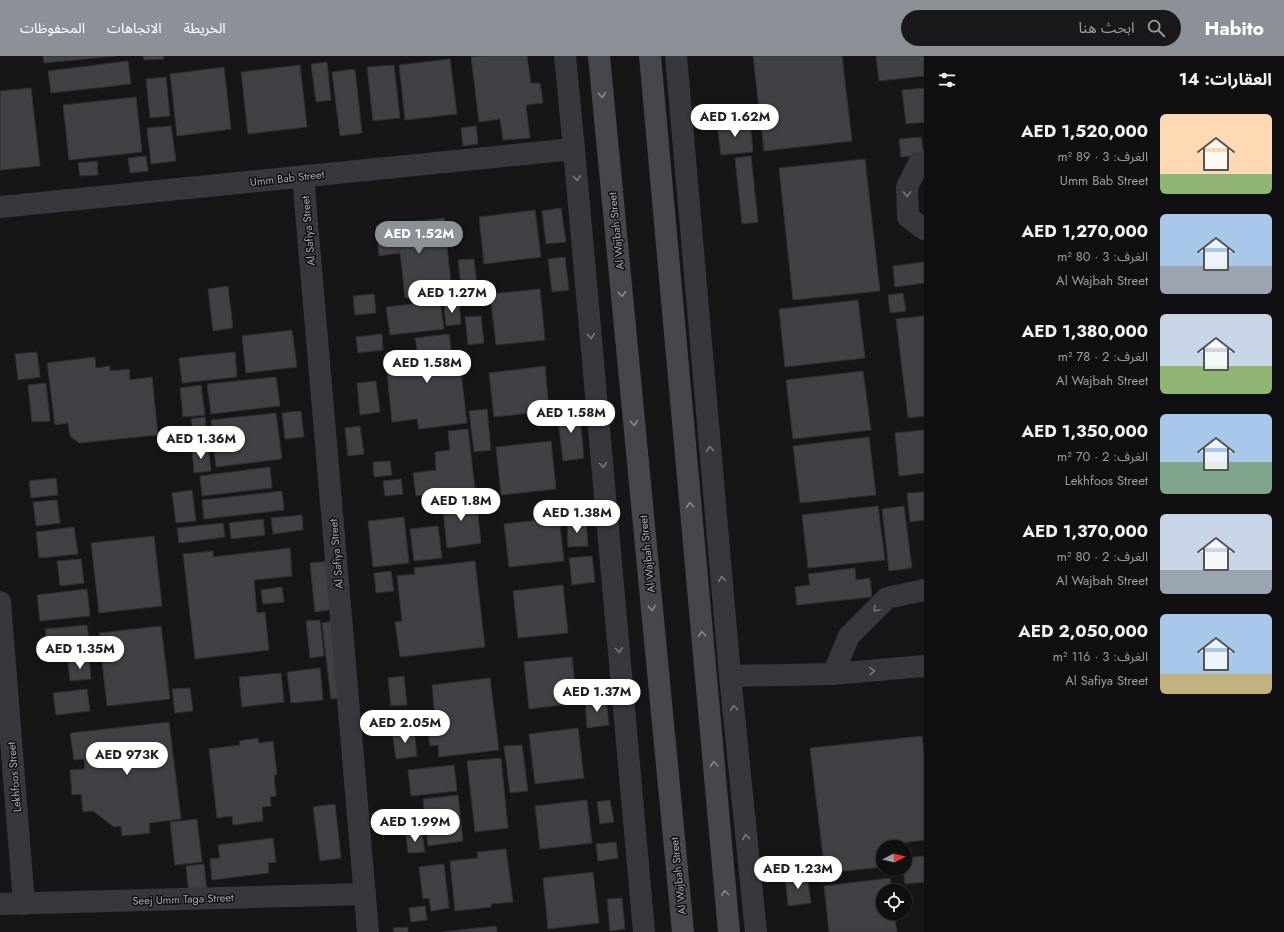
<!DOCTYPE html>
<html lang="ar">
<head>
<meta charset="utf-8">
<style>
  :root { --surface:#101012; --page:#19191b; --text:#f1f3f6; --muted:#9c9d9f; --line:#303032; --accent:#8c9099 }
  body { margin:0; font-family:Jost,"Noto Sans Arabic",sans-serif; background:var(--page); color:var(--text); direction:rtl; height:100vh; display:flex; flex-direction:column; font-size:15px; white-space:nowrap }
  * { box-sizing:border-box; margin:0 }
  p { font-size:13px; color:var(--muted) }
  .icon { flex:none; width:22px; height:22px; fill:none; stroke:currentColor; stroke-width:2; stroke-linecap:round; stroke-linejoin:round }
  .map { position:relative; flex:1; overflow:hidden; direction:ltr }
  .sheet { display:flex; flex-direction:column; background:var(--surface); width:360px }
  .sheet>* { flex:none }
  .needle { width:26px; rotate:83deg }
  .controls { position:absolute; left:876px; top:784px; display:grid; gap:8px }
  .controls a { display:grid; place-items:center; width:36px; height:36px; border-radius:50%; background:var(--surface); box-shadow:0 1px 3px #0004,0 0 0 1px var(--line); font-size:20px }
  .price { position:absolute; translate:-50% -34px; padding:0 9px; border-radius:14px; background:#fff; color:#222; font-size:13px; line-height:26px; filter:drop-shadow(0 1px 2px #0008) }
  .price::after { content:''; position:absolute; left:50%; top:24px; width:12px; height:9px; margin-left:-6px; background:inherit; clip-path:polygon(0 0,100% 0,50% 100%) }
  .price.current { background:var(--accent); color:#fff }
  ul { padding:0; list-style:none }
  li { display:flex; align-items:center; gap:12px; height:100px; padding:0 12px }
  li span { display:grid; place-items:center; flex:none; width:112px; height:80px; border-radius:6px; color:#555 }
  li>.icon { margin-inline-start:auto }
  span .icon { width:48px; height:48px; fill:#fffc; stroke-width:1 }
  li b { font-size:17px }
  h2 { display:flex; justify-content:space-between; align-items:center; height:48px; padding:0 12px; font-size:17px }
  header { display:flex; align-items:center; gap:24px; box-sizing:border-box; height:56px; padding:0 20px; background:var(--accent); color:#fff }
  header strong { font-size:19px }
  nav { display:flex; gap:22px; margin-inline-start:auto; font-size:14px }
  .search { width:280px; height:36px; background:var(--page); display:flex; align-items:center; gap:10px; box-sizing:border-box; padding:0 14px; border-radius:22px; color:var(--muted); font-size:15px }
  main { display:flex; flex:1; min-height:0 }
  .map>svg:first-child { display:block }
  .building { fill:#404145; stroke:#303034 }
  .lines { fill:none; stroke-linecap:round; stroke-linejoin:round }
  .street { stroke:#37383d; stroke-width:22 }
  .secondary { stroke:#45474d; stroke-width:22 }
  .oneway { stroke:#858993 }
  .oneway2 { stroke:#757881 }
  .labels { text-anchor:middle; stroke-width:3; stroke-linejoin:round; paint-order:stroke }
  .street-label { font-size:11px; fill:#a8adb8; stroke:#111113 }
</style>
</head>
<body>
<header>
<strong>Habito</strong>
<div class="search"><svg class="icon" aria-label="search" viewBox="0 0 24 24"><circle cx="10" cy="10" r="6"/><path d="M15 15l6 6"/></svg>ابحث هنا</div>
<nav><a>الخريطة</a><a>الاتجاهات</a><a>المحفوظات</a></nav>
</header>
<main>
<section class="sheet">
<h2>العقارات: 14<svg class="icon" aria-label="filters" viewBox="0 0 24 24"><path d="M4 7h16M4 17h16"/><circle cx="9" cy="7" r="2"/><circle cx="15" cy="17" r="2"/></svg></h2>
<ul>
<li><span style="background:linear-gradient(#ffd9b3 75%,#8fb573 0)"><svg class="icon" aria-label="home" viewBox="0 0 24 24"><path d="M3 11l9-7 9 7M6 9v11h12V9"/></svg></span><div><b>AED 1,520,000</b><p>الغرف: 3 · 89 m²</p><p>Umm Bab Street</p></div></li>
<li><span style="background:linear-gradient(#a9c7e8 65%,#9aa5b1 0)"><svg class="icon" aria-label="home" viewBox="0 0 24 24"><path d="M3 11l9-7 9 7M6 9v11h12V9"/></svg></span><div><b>AED 1,270,000</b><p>الغرف: 3 · 80 m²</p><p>Al Wajbah Street</p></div></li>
<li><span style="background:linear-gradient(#c9d6e8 65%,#8fb573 0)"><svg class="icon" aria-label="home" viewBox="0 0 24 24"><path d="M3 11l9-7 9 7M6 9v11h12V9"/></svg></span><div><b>AED 1,380,000</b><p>الغرف: 2 · 78 m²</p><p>Al Wajbah Street</p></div></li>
<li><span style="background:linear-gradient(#a9c7e8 60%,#7fa58c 0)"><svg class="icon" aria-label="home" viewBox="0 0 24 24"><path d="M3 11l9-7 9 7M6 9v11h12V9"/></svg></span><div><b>AED 1,350,000</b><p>الغرف: 2 · 70 m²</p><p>Lekhfoos Street</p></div></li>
<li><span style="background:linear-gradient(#c9d6e8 70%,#9aa5b1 0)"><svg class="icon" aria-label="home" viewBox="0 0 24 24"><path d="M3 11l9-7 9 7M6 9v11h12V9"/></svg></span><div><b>AED 1,370,000</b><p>الغرف: 2 · 80 m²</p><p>Al Wajbah Street</p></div></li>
<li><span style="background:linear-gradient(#a9c7e8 75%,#c2b280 0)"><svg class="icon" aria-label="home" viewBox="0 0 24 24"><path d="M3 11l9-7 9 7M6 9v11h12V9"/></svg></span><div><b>AED 2,050,000</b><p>الغرف: 3 · 116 m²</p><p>Al Safiya Street</p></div></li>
</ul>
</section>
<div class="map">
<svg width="924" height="876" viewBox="0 0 924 876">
  <rect width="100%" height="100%" fill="#161618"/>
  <g class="building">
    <polygon points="43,0 115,0 44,7"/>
    <polygon points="143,0 163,0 164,3 144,4"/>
    <polygon points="481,0 527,0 531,27 540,27 543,47 526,49 530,82 503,84 500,63 479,66 471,1"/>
    <polygon points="753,0 842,0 852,85 764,95"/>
    <polygon points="876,0 924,0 924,20 879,25"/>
    <polygon points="450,3 457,58 405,64 399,9"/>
    <polygon points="128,5 131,28 51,37 48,15"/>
    <polygon points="327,6 331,44 316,46 311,8"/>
    <polygon points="300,9 307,71 248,78 241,16"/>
    <polygon points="394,9 400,62 373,65 367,11"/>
    <polygon points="224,11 231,73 177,80 170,18"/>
    <polygon points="355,13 362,77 340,80 332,16"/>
    <polygon points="166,21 170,60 150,62 146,23"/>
    <polygon points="31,32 40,110 0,114 0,35"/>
    <polygon points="924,32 924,66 906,68 902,34"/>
    <polygon points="136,41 142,96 69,104 63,49"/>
    <polygon points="750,65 753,96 721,99 717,68"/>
    <polygon points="171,70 176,105 151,108 147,72"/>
    <polygon points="476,70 478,88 463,90 461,72"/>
    <polygon points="921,81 924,99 901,101 899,83"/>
    <polygon points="146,100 148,115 130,117 128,102"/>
    <polygon points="751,100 758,166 742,168 735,102"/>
    <polygon points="865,103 880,235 793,244 779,112"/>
    <polygon points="97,105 98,119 80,120 78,107"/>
    <polygon points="561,152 566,186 546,188 542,155"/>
    <polygon points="535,154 541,201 484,208 479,161"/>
    <polygon points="444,162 452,236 405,242 400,197 379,200 376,170"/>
    <polygon points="565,201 569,234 552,236 548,203"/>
    <polygon points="474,203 479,247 463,249 458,204"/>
    <polygon points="924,206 924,227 895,231 893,210"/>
    <polygon points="228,230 233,272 213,275 208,233"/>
    <polygon points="540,233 545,284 496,289 490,238"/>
    <polygon points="903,237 906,255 890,257 888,239"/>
    <polygon points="374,238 376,257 355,259 353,240"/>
    <polygon points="858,244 865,302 785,311 779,253"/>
    <polygon points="440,245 444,273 390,279 386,251"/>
    <polygon points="459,246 461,268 446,270 444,247"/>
    <polygon points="481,260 484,287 468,289 465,261"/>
    <polygon points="924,260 924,360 908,362 896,263"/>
    <polygon points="292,274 297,311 246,317 242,280"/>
    <polygon points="382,278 383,294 358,297 356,281"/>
    <polygon points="449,278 452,300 459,299 467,367 419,373 417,363 392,366 385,297 417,294 415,282"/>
    <polygon points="37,296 40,321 18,324 15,298"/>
    <polygon points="235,296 237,321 182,327 179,302"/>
    <polygon points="95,301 96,312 110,310 110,315 129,313 130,324 152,321 158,379 79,387 70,380 68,367 55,369 47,307"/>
    <polygon points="545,310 549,355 494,361 489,317"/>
    <polygon points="863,315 871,374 793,383 786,324"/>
    <polygon points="276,321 280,350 211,358 207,328"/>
    <polygon points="376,325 380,356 360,359 357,327"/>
    <polygon points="46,327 50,365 32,366 28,329"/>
    <polygon points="201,329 205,359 183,361 180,332"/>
    <polygon points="579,352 584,402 563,405 557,355"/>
    <polygon points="487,353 491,394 474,396 469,355"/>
    <polygon points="301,355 304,381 285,383 282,357"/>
    <polygon points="276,357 282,403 216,411 211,364"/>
    <polygon points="205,361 208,386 194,387 191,363"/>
    <polygon points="360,370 364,398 348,400 345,372"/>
    <polygon points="468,373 475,433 416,440 413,417 436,414 435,396 450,394 448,375"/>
    <polygon points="924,374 924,417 899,420 895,377"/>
    <polygon points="869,381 876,439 800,447 793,390"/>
    <polygon points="551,385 556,433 501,439 496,391"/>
    <polygon points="208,391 211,415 194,417 192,393"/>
    <polygon points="390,405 392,419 374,421 373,406"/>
    <polygon points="270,411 272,432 202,440 200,420"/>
    <polygon points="56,422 58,439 31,442 29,425"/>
    <polygon points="401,423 403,438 385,440 383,425"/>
    <polygon points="192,434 196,465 176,467 172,437"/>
    <polygon points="282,435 284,454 204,463 202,444"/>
    <polygon points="924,436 924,464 910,466 907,437"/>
    <polygon points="476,440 481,487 447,492 442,444"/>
    <polygon points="57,444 60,467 36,470 33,446"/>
    <polygon points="878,450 885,504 808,512 802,459"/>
    <polygon points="904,450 912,512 889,515 882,453"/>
    <polygon points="302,459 303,474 273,478 271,462"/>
    <polygon points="404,461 409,507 373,511 368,465"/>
    <polygon points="559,462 564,505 509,511 504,468"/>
    <polygon points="263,463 265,479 231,483 229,467"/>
    <polygon points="586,464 588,490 568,491 567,465"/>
    <polygon points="223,467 225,481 179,487 177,472"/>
    <polygon points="438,470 442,502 414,505 410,473"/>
    <polygon points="74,471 78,498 39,502 36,476"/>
    <polygon points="154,480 162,550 99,557 91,487"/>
    <polygon points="290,492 292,520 254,524 257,557 265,556 269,594 195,603 183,498 213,495 213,501"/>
    <polygon points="592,500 595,526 572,529 569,502"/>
    <polygon points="81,503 84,527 60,530 57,505"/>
    <polygon points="330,505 335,553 315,556 310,507"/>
    <polygon points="475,505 485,591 400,601 395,566 402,565 397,520 415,518 414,512"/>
    <polygon points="855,512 856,524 870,522 872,541 797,549 795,531 810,529 808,518"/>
    <polygon points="391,515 394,535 376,537 374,517"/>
    <polygon points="563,529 568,577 518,582 513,535"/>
    <polygon points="282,531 284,546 263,548 261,534"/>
    <polygon points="87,533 90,560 40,565 37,539"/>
    <polygon points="320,564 324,600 310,602 306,565"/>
    <polygon points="333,565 342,642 331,643 322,567"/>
    <polygon points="87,569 91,597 49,602 45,573"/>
    <polygon points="161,570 170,643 107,650 99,577"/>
    <polygon points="572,601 577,647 529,653 524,606"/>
    <polygon points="89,603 91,623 70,625 68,606"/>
    <polygon points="320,612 323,644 291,647 287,616"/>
    <polygon points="281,617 284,646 242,651 239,621"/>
    <polygon points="404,620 407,649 391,650 388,622"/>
    <polygon points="490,622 499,694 439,701 438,689 430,690 426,663 435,662 432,629"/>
    <polygon points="190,632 193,655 175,657 172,633"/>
    <polygon points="87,633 90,655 56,659 53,637"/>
    <polygon points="606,642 609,669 587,672 585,645"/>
    <polygon points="169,666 181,763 149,767 150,777 122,780 121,770 114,771 93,755 83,756 81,738 72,739 70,714 85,713 84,703 74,704 70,677"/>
    <polygon points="578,672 584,722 535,728 529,678"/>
    <polygon points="414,673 417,700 396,703 392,675"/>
    <polygon points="922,680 924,698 924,784 887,789 887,791 883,791 883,811 825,817 810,692"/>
    <polygon points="258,682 259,687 273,685 277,719 274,719 276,740 270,741 271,750 262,751 263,765 233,769 232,760 217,762 209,693 240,689 239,685"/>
    <polygon points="522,689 528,735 510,737 504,690"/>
    <polygon points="501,702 508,772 475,776 467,705"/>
    <polygon points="454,709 457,735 411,740 408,714"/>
    <polygon points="458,739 463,785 428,790 423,743"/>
    <polygon points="587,744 592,787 540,793 535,750"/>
    <polygon points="610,744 614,766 600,768 597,746"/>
    <polygon points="335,748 341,802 320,805 313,751"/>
    <polygon points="197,763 202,806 175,809 170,766"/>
    <polygon points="422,776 425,796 408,797 406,778"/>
    <polygon points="273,782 276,806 268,807 269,817 212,824 210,803 220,802 218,789"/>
    <polygon points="616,786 618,802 598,805 596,788"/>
    <polygon points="506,793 513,846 491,848 491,851 455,855 450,805 478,802 477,796"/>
    <polygon points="924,800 924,826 905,828 903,813 905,813 905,802"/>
    <polygon points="204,808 207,836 189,838 186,810"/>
    <polygon points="444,808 449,852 431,855 429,842 423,843 419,811"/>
    <polygon points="593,816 599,867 548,873 543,822"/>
    <polygon points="807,819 811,847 788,850 785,821"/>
    <polygon points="890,822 892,835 883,835 883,857 894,857 897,876 829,876 824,830"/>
    <polygon points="622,842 625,873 610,875 607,843"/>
    <polygon points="425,850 427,864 411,866 409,852"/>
    <polygon points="496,870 497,876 442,876"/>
    <polygon points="408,871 408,876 394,876 393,872"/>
  </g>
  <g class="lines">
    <g class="street">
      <polyline points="565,0 574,93 644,876"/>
      <polyline points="676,0 730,620 756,876"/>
      <polyline points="924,106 919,107 907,131 908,161 924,173"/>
      <polyline points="303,120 368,876"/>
      <polyline points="0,151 574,93"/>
      <polyline points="0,546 24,848"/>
      <polyline points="833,618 849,580 887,542 924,534"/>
      <polyline points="730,620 833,618 924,610"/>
      <polyline points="0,848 365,838"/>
    </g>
    <g class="secondary">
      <polyline points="599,0 683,876"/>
      <polyline points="650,0 729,876"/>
    </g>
  </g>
  <defs><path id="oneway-chevron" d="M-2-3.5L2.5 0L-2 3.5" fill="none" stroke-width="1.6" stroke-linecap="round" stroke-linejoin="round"/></defs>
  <g class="oneway">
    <use href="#oneway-chevron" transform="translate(602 39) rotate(84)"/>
    <use href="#oneway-chevron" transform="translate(622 238) rotate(84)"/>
    <use href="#oneway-chevron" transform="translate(634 367) rotate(84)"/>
    <use href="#oneway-chevron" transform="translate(690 449) rotate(-95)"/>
    <use href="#oneway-chevron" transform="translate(652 552) rotate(84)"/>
    <use href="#oneway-chevron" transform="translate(702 578) rotate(-95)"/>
    <use href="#oneway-chevron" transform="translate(714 708) rotate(-95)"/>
    <use href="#oneway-chevron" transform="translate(725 837) rotate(-95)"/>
  </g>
  <g class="oneway2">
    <use href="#oneway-chevron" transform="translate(577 122) rotate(85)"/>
    <use href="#oneway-chevron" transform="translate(907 138) rotate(89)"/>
    <use href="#oneway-chevron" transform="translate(591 280) rotate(85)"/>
    <use href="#oneway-chevron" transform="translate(710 393) rotate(-95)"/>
    <use href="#oneway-chevron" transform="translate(603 409) rotate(85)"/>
    <use href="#oneway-chevron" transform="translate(722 523) rotate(-95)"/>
    <use href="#oneway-chevron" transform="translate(876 553) rotate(134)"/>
    <use href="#oneway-chevron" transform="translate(619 594) rotate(85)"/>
    <use href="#oneway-chevron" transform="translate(872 615) rotate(-5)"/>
    <use href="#oneway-chevron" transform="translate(734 652) rotate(-96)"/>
    <use href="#oneway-chevron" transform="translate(746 781) rotate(-96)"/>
  </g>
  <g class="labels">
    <g class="street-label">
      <text transform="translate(287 122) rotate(-6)" y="4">Umm Bab Street</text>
      <text transform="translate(308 175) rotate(-95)" y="4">Al Safiya Street</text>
      <text transform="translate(616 175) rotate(-96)" y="4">Al Wajbah Street</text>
      <text transform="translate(336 498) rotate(-95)" y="4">Al Safiya Street</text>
      <text transform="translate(647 498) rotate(-96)" y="4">Al Wajbah Street</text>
      <text transform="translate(14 721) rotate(-95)" y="4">Lekhfoos Street</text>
      <text transform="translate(678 820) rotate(-96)" y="4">Al Wajbah Street</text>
      <text transform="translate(183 843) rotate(-2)" y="4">Seej Umm Taga Street</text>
    </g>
  </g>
</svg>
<div class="controls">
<a><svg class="needle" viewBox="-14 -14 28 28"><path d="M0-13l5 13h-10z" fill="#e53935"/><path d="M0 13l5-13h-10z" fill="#9c9d9f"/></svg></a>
<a><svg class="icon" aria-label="locate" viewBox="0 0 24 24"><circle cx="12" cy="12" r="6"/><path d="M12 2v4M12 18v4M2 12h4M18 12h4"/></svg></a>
</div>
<b class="price" style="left:735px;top:82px">AED 1.62M</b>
<b class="price current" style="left:419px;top:199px">AED 1.52M</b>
<b class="price" style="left:452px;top:258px">AED 1.27M</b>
<b class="price" style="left:427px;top:328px">AED 1.58M</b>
<b class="price" style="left:571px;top:378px">AED 1.58M</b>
<b class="price" style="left:201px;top:404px">AED 1.36M</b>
<b class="price" style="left:461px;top:466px">AED 1.8M</b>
<b class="price" style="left:577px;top:478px">AED 1.38M</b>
<b class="price" style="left:80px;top:614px">AED 1.35M</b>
<b class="price" style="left:597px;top:657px">AED 1.37M</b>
<b class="price" style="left:405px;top:688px">AED 2.05M</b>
<b class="price" style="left:127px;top:720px">AED 973K</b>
<b class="price" style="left:415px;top:787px">AED 1.99M</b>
<b class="price" style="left:798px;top:834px">AED 1.23M</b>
</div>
</main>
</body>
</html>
